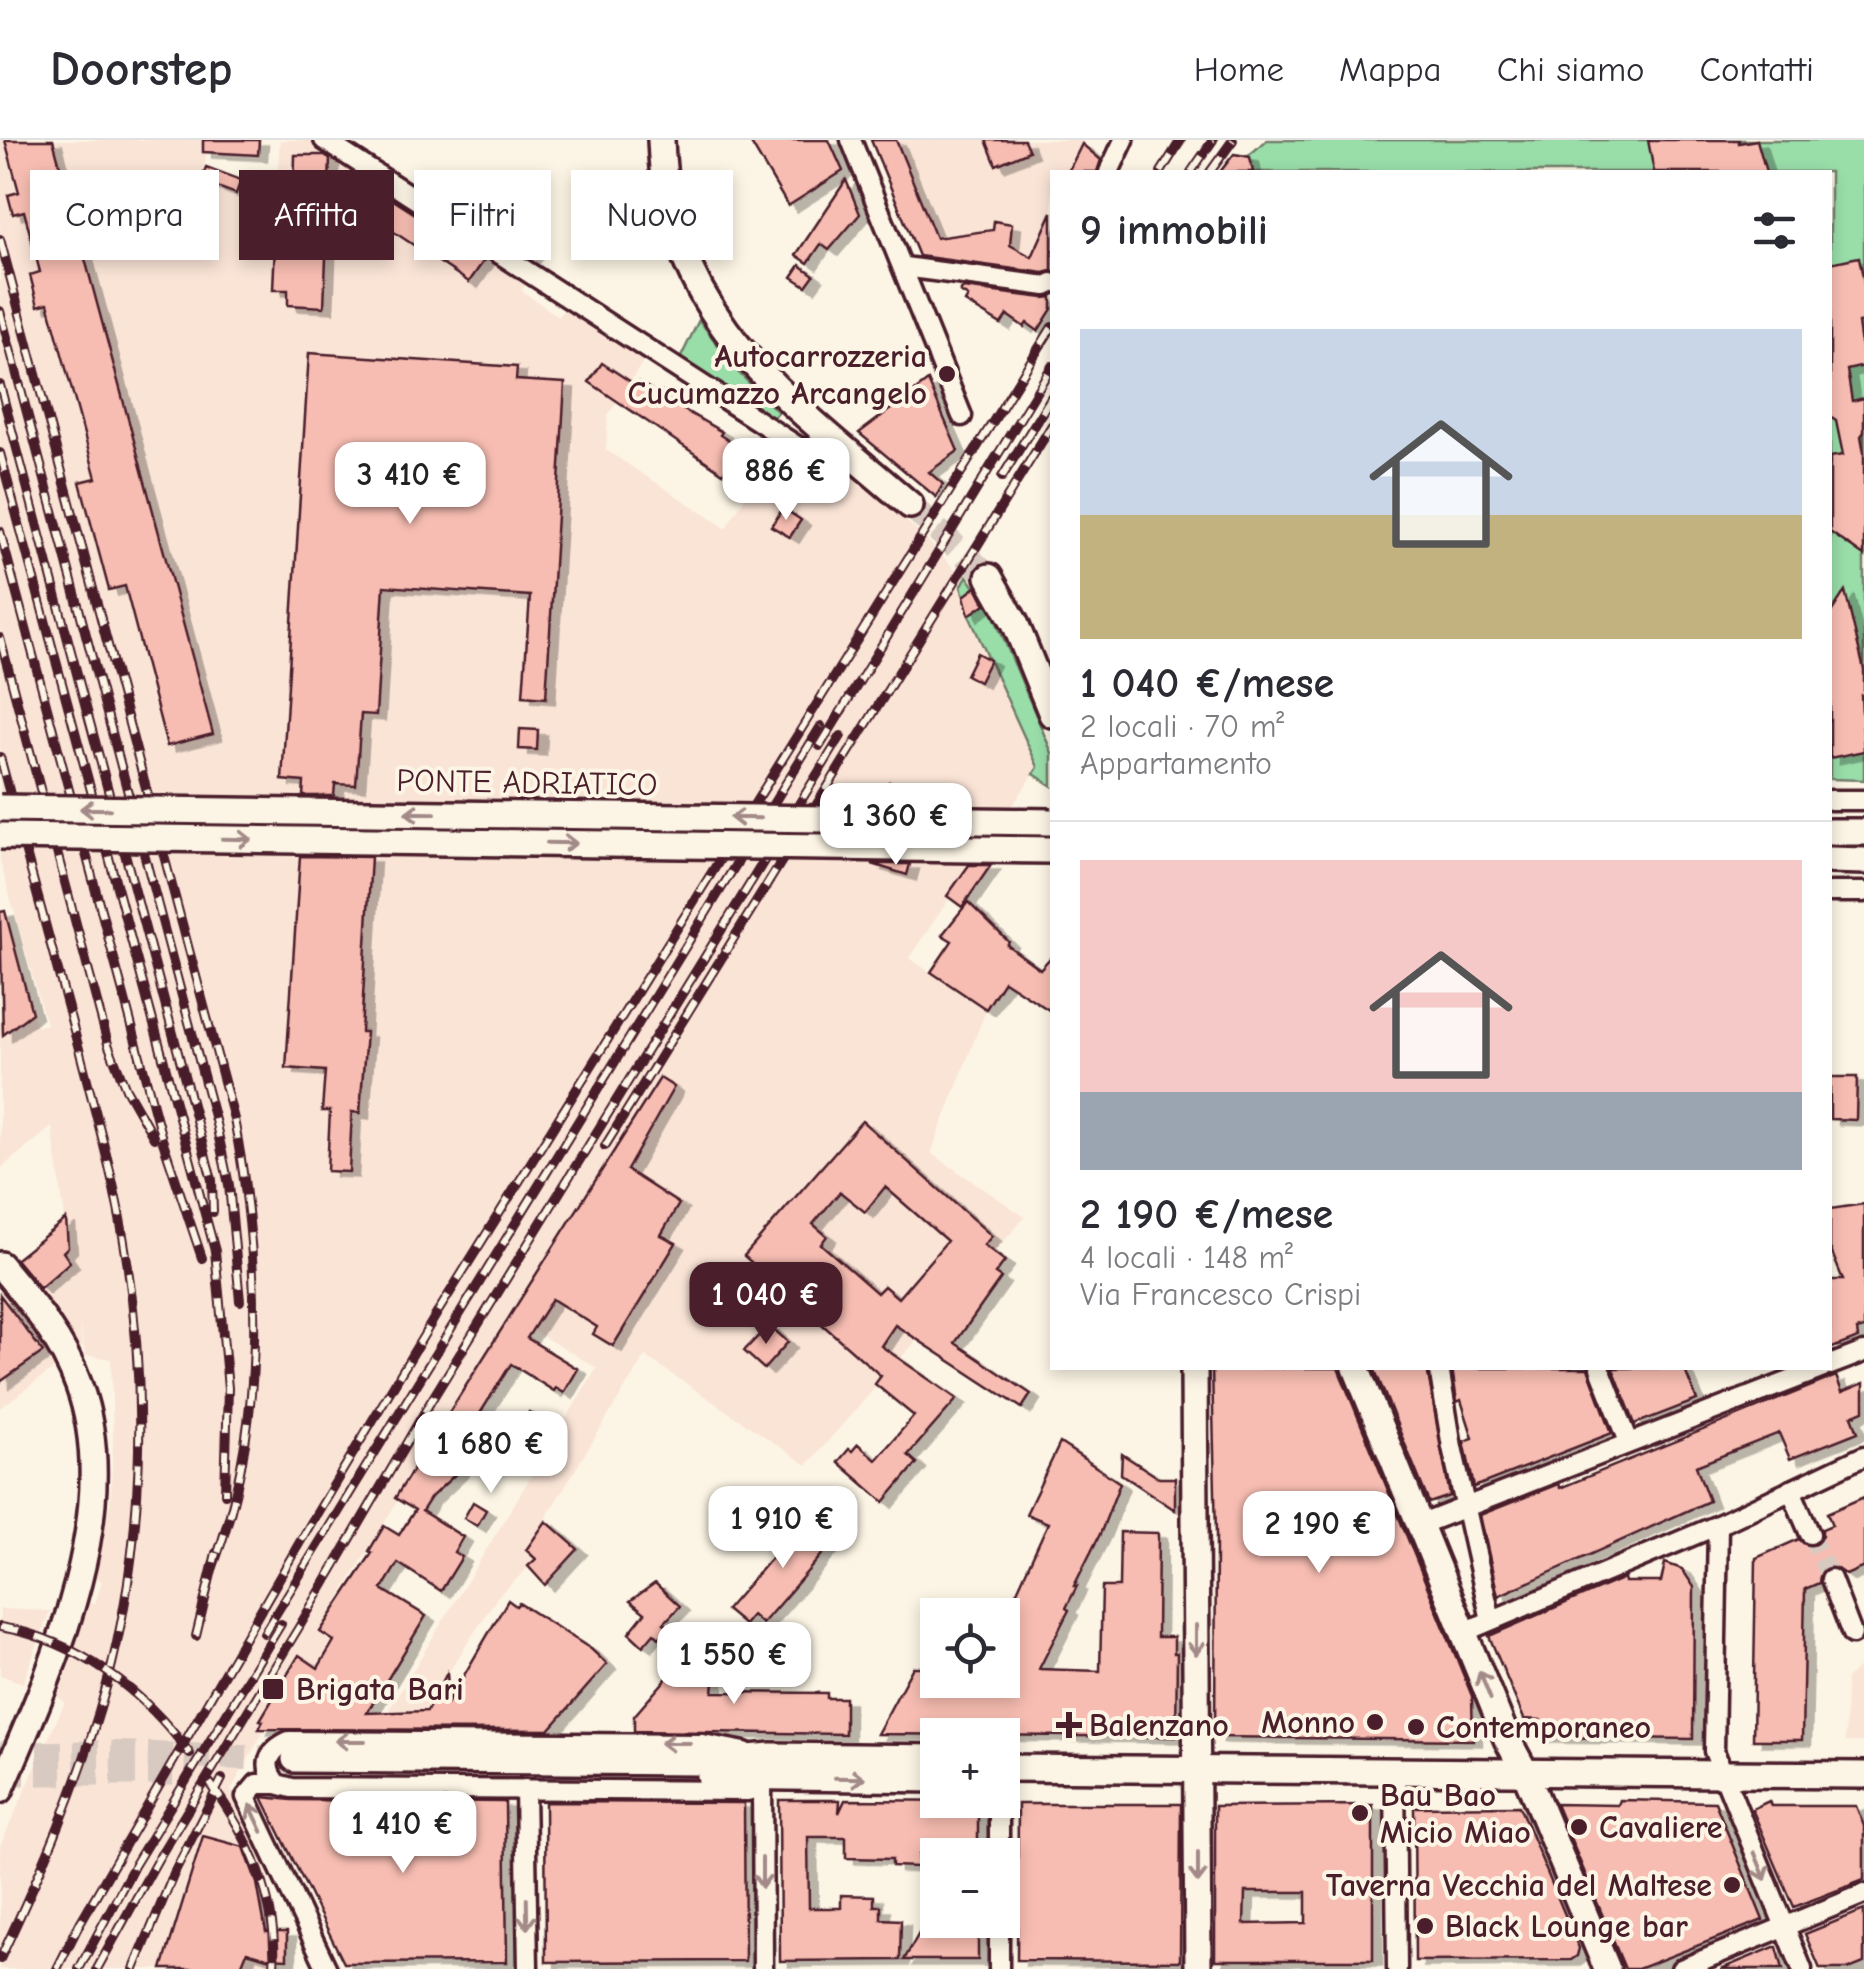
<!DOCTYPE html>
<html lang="it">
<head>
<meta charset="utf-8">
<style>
  :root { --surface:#fff; --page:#f7f7f7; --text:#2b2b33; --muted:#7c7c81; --line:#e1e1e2; --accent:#4a1f2b }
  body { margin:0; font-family:"Comic Neue",sans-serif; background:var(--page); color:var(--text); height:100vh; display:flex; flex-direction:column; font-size:38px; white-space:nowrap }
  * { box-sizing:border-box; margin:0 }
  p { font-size:32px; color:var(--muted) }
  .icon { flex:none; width:55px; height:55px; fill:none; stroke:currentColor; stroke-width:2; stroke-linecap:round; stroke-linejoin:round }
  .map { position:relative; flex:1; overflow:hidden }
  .drawer { position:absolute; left:1050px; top:30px; width:782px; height:1200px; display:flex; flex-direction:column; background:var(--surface); border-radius:0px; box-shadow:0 5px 15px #0003 }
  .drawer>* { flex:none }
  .hud { position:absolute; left:30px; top:30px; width:870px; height:90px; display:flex; gap:20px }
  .fabs { position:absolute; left:920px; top:1458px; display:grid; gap:20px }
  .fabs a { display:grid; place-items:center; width:100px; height:100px; border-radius:0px; background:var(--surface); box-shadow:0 5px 15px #0003; font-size:50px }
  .price { position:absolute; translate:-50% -85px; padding:0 22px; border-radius:20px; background:#fff; color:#222; font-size:32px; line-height:65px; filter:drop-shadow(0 2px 5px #0008) }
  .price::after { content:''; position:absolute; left:50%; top:60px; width:30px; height:22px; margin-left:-15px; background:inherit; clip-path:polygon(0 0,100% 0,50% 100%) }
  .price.active { background:var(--accent); color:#fff }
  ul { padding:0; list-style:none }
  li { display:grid; align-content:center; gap:20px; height:530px; padding:0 30px }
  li+li { border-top:2px solid var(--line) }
  li span { display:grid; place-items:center; height:310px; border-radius:0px; color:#555 }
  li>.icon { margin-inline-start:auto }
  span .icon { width:180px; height:180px; fill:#fffc; stroke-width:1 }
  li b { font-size:42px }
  h2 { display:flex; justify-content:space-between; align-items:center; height:120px; padding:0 30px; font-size:42px }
  .tag { padding:0 35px; border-radius:0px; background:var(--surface); box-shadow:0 5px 15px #0003; font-size:35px; line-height:90px }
  .tag.active { background:var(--accent); color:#fff }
  header { display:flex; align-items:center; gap:60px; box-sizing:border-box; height:140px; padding:0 50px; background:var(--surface); border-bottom:2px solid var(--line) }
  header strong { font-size:48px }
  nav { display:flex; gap:55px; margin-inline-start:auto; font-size:35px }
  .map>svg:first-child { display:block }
  .built { fill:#fae4d6 }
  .green { fill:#99dda9; stroke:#727e6a; stroke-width:2.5 }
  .building { fill:#f7bdb2; stroke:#4a1f2b; stroke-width:2.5; fill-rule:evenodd; filter:url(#shadow) }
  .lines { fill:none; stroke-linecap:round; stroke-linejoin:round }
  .street-tunnel { stroke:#d8cac0; stroke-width:18; stroke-dasharray:18 9; stroke-linecap:butt }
  .secondary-tunnel { stroke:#d8cac0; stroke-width:25; stroke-dasharray:25 12; stroke-linecap:butt }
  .street-casing { stroke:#4a1f2b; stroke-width:25 }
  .secondary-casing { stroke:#4a1f2b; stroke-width:32 }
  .street { stroke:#fcf5e5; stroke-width:18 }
  .secondary { stroke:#fcf5e5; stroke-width:25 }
  .rail-casing { stroke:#4a1f2b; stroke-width:10 }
  .rail { stroke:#fcf5e5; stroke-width:6; stroke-dasharray:19; stroke-linecap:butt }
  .secondary-bridge-casing { stroke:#4a1f2b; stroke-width:32; stroke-linecap:butt }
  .secondary-bridge { stroke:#fcf5e5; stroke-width:25 }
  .oneway { stroke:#a38a88 }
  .poi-dot { fill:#4a1f2b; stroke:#fcf5e5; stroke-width:4 }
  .labels { text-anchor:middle; stroke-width:8; stroke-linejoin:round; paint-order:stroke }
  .poi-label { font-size:32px; font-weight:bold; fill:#4a1f2b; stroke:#fcf5e5; text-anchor:start }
  .street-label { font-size:32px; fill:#4a1f2b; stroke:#fcf5e5 }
</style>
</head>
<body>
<header>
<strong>Doorstep</strong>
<nav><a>Home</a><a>Mappa</a><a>Chi siamo</a><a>Contatti</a></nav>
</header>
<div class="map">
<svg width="1864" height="1829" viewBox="0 0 1864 1829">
  <defs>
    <filter id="shadow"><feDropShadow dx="9" dy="5.5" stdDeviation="0" flood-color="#0004"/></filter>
  </defs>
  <rect width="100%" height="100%" fill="#fcf5e5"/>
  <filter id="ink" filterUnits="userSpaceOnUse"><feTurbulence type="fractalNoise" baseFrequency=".01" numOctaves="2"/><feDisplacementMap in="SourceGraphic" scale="20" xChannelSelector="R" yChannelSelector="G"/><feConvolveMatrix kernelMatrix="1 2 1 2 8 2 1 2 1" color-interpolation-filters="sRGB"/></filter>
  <g filter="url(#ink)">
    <g class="built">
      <polygon points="0,0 210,0 200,42 275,69 280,0 309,0 528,139 522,151 559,177 566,165 647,216 608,275 606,310 726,388 779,303 819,330 832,318 919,392 965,440 961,447 968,473 1038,628 909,818 986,870 931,1013 1025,1077 807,1325 645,1216 526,1410 537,1420 498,1456 422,1573 387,1573 597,1228 508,1176 319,1492 332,1502 278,1591 266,1587 231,1650 265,1725 273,1761 278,1829 0,1829 0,1706 65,1562 58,1557 90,1463 95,1463 102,1441 96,1438 110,1363 113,1304 111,1219 85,1215 80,1185 82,1208 0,1268 0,1106 13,1122 65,1078 52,987 0,1029 0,801 11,792 36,887 46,884 0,721"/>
      <polygon points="871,0 1083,0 1082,3 1105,23 1101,32 1052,32 1052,131 1041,138 920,119"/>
      <polygon points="0,1469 50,1471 23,1543 0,1535"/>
      <polygon points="1864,1522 1864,1602 1845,1602 1846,1539"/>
    </g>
    <g class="green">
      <polygon points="1267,0 1864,0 1864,640 1830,639 1830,32 1220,32 1234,14 1248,16"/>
      <polygon points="699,180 737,231 778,272 772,279 680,219"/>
      <polygon points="967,436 991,469 1052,613 1052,646 1034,634 1038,627 968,473 977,468 968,454 964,456 961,447"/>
    </g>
    <g class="building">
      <polygon points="5,0 53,0 213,594 167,606 125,446 109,450 80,342 96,338 48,163 38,166 30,135 40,132 24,71 13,74 8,55 19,52"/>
      <polygon points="203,0 259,0 258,15 203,12"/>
      <polygon points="749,0 829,0 843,31 788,66"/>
      <polygon points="871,0 896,0 936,98 993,90 994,81 1012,84 1010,105 1032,117 1052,72 1052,131 1044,133 919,116"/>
      <polygon points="986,0 1024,0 1029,11 996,25"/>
      <polygon points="1648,0 1739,0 1739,3 1757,0 1766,32 1654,32"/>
      <polygon points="1082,4 1101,20 1097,32 1068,32"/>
      <polygon points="1234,14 1250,17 1253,32 1220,32"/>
      <polygon points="295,15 325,15 330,19 324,167 288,165 288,150 273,150 277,58 294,59"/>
      <polygon points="206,27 241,40 236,54 201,41"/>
      <polygon points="846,40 860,74 829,110 821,104 808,123 796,115"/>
      <polygon points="384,54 485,119 469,142 370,76"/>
      <polygon points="501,81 538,104 530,118 493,94"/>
      <polygon points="1859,117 1864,142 1864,182 1858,183 1864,226 1847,230 1852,261 1864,258 1864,292 1861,296 1864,313 1864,416 1830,392 1830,317 1843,315 1836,281 1830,277 1830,123"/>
      <polygon points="800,125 814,135 806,146 792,137"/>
      <polygon points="963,148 1044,158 1052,157 1052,169 1038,191 1027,183 1024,187 1007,175 1001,184 965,162 968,157 960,152"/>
      <polygon points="309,213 517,227 516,240 565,243 546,558 523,556 530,456 384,446 376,575 361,574 356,645 335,644 334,656 303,656 304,642 282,640"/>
      <polygon points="602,223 637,246 639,242 659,255 661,252 674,260 672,263 722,292 720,295 740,308 723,333 589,242"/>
      <polygon points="928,241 958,311 929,332 943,344 936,357 859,293"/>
      <polygon points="783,368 801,380 790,397 771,386"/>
      <polygon points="976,447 985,464 969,475 964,456"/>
      <polygon points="1845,451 1864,530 1864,555 1861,555 1864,611 1830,618 1830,474"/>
      <polygon points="977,513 990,520 979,542 966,535"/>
      <polygon points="520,589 538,590 537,610 519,609"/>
      <polygon points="889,642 933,656 931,664 882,663"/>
      <polygon points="300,716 371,717 361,892 366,892 360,973 352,972 349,1032 327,1031 330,971 322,971 325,931 286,928"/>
      <polygon points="872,724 910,724 907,735"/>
      <polygon points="969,725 991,725 962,767 947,756"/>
      <polygon points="968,762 1009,802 1007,805 1040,829 1052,816 1052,872 1004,841 986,869 931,832 952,801 942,795"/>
      <polygon points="5,771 32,873 3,895 0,772"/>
      <polygon points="1830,937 1857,937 1856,980 1830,979"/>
      <polygon points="660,938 674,947 627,1030 679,1064 661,1095 676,1103 613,1206 593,1194 597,1187 552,1159 527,1198 578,1229 564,1253 556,1248 554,1251 511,1224 449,1323 460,1330 431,1357 422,1371 463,1397 454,1412 462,1417 441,1451 398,1423 382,1449 426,1476 367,1573 427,1571 447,1533 449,1561 508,1460 516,1466 519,1463 591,1509 607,1524 549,1590 259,1589 263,1581 260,1580 299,1515 318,1528 334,1501 320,1492 372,1413 369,1411 384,1386 399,1395 415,1370 395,1358"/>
      <path d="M862 981 992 1096 984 1105 1005 1121 995 1134 1001 1138 955 1203 1031 1254 1022 1268 895 1185 881 1206 957 1259 908 1315 917 1323 884 1362 838 1322 849 1309 852 1311 858 1304 876 1320 914 1276 875 1244 881 1236 744 1116ZM885 1047 947 1101 898 1158 884 1146 877 1153 821 1104 827 1096 813 1084 840 1052 865 1072Z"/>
      <polygon points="1864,1064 1864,1188 1857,1190 1858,1198 1830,1209 1830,1140 1843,1140 1830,1108 1830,1069"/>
      <polygon points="66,1079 68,1107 63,1112 70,1122 40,1148 16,1119"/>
      <polygon points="0,1155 43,1212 0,1242"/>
      <polygon points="769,1185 788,1202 764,1229 744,1211"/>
      <polygon points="1212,1228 1338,1228 1472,1556 1473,1600 1215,1597 1216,1395"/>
      <polygon points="1374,1228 1427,1228 1450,1356 1429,1363"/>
      <polygon points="1452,1228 1588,1228 1612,1293 1474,1347 1464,1301 1473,1298 1461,1260 1457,1262"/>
      <polygon points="1613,1228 1684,1228 1697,1260 1635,1284"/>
      <polygon points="1836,1236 1842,1252 1864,1243 1864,1271 1852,1276 1858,1292 1790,1319 1779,1293 1696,1326 1709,1361 1498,1456 1480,1375 1558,1344 1560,1348"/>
      <polygon points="529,1272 542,1279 530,1299 520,1293"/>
      <polygon points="1060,1303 1120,1343 1101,1392 1074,1446 1077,1446 1066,1468 1069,1470 1039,1529 1100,1531 1102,1447 1119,1447 1120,1392 1158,1393 1157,1497 1174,1497 1174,1513 1177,1513 1176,1597 877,1594 913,1527 938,1527 938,1540 1002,1540 1002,1528 1011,1529 1002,1525 1002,1484 1048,1383 1026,1374"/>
      <polygon points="1122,1314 1159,1338 1175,1338 1175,1370 1121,1334"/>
      <polygon points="1864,1357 1864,1427 1846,1435 1834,1427 1828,1427 1821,1432 1819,1443 1805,1449 1802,1600 1753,1600 1756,1418 1799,1399 1808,1406 1816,1405 1822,1396 1822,1389 1832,1385 1827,1373"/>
      <polygon points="473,1362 486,1370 477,1386 464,1378"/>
      <polygon points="811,1372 838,1396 762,1484 752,1475 744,1485 726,1470"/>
      <polygon points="546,1381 578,1409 545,1445 528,1426 536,1419 526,1410"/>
      <polygon points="1665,1423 1682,1429 1694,1447 1693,1599 1540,1597 1540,1580 1524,1579 1489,1496 1624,1438 1625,1442 1661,1442"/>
      <polygon points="655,1443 680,1466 664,1483 669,1487 659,1498 654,1493 643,1506 629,1493 645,1473 630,1461"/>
      <polygon points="695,1506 694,1520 716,1522 713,1552 827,1553 827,1558 845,1558 845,1594 634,1591 634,1576"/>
      <polygon points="262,1657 292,1660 505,1662 507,1822 344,1823"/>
      <polygon points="779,1660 840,1660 839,1673 845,1660 978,1661 978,1715 919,1715 918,1727 892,1726 892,1719 846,1718 846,1697 808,1697 809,1768 841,1768 841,1755 874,1756 874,1766 881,1766 881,1779 901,1780 900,1820 780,1821"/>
      <polygon points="1620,1660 1715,1662 1763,1780 1638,1829 1625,1829 1556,1664 1618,1665"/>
      <polygon points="1769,1661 1771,1666 1856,1666 1864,1686 1864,1740 1794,1767 1752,1669"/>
      <polygon points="545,1662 744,1663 745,1821 546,1822"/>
      <polygon points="1018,1664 1181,1664 1180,1821 1017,1820"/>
      <path d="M1373 1665V1820H1215V1666ZM1245 1752H1306V1783L1244 1784Z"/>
      <polygon points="1519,1666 1579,1808 1577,1816 1571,1820 1415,1821 1414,1667"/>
      <polygon points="203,1696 244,1707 257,1743 266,1792 287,1792 287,1819 267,1818 247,1812 240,1829 162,1829"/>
      <polygon points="1864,1770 1864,1823 1849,1829 1820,1829 1805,1794"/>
      <polygon points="978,1780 978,1820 904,1820 926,1781"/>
      <polygon points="1774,1807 1777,1807 1783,1829 1721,1829"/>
    </g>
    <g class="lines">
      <polyline class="street-tunnel" points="1810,1394 1831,1439"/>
      <g class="secondary-tunnel">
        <polyline points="910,365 989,437"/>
        <polyline points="0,1614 105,1613 295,1619"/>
        <polyline points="0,1633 190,1633"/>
      </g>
      <defs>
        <g id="street">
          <polyline points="324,0 800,308 820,309 832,297"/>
          <polyline points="851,0 962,276"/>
          <polyline points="1109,32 1124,0"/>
          <polyline points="904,127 1046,146 1052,143"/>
          <polyline points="1830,660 1864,660"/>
          <polyline points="1830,752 1864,752"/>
          <polyline points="1830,1225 1864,1212"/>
          <polyline points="1439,1228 1452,1307 1491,1480"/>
          <polyline points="1600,1228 1629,1302"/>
          <polyline points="1791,1350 1810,1394"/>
          <polyline points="1422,1384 1823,1228"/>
          <polyline points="1718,1385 1714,1611 1802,1829"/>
          <polyline points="1831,1439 1852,1494"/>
          <polyline points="1464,1492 1718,1385 1864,1316"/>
          <path d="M745 1612 703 1604 289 1601C269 1610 261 1625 277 1644L292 1648 748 1651 762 1636"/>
          <polyline points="1395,1633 1397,1829"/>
          <polyline points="762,1636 763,1829"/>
          <polyline points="277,1644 257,1644 246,1657 327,1829"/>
          <polyline points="525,1649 528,1829"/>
          <polyline points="999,1660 999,1715"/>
          <polyline points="999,1780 999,1829"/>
          <polyline points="1681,1829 1864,1754"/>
        </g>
        <g id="secondary">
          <path d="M661 0C668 182 787 258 910 365"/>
          <polyline points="989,437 1015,483 1052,574"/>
          <polyline points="1830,692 1864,692"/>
          <polyline points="1830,720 1864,721"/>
          <path d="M0 1125C31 1162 63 1200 79 1246 125 1373 50 1534 0 1650"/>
          <polyline points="1194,1228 1198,1829"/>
          <polyline points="1356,1228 1507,1599 1526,1634 1607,1829"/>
          <polyline points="295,1619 703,1622 771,1616 938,1618"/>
          <polyline points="1002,1628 1864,1635"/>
          <polyline points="710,1636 938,1639"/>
        </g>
      </defs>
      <use href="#street" class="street-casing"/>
      <use href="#secondary" class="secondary-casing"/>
      <use href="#street" class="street"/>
      <use href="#secondary" class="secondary"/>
      <defs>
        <g id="rail">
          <polyline points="1161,32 1181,0"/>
          <polyline points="1191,32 1213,0"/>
          <polyline points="1210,32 1233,0"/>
          <path d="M0 99 234 979C262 1126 266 1286 213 1427"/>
          <polyline points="0,171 216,984 229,1045 240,1161"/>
          <polyline points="0,245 212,1040 213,1072"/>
          <polyline points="0,313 215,1111 228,1248 225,1354"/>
          <polyline points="1002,337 1052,256"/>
          <polyline points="0,391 162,999 202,1118"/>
          <polyline points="0,498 108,904 126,949 154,998"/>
          <polyline points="820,606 1052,226"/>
          <path d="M0 617C26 714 53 812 79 909 96 975 115 1041 125 1108 148 1250 144 1406 107 1544 81 1640 42 1730 0 1819"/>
          <polyline points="605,1006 1052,285"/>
          <path d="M0 1487C78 1500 145 1552 190 1614"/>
          <polyline points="264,1493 821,586"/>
          <polyline points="196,1496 216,1413"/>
          <path d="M210 1643C250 1698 278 1759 274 1829"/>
          <polyline points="57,1829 80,1783 311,1383 439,1170 1052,187"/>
          <polyline points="79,1829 134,1726 281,1484"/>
          <polyline points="97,1829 158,1719 299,1487 431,1261 841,596"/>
          <polyline points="134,1829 175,1731 222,1639"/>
        </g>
      </defs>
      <use href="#rail" class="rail-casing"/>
      <use href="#rail" class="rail"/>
      <defs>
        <g id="secondary-bridge">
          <polyline points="0,668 1052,682"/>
          <polyline points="0,696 1052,710"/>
        </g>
      </defs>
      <use href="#secondary-bridge" class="secondary-bridge-casing"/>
      <use href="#secondary-bridge" class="secondary-bridge"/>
    </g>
    <defs><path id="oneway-shaft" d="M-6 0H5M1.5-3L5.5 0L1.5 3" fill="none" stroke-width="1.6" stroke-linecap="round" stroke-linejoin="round" transform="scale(2.5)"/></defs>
    <g class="oneway">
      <use href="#oneway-shaft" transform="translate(95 669) rotate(-179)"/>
      <use href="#oneway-shaft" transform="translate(420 673) rotate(-179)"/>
      <use href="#oneway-shaft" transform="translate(745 678) rotate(-179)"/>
      <use href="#oneway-shaft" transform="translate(237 699) rotate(1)"/>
      <use href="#oneway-shaft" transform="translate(562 703) rotate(1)"/>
      <use href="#oneway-shaft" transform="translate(1196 1500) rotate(90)"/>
      <use href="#oneway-shaft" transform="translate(1485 1545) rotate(-112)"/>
      <use href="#oneway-shaft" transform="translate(350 1601) rotate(-180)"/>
      <use href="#oneway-shaft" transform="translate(675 1603) rotate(-180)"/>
      <use href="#oneway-shaft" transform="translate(850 1638) rotate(1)"/>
      <use href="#oneway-shaft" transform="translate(256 1678) rotate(-115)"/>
      <use href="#oneway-shaft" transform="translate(1760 1726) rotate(68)"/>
      <use href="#oneway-shaft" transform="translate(1198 1728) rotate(90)"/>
      <use href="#oneway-shaft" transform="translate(762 1733) rotate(90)"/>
      <use href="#oneway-shaft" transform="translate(527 1774) rotate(89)"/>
    </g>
  </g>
  <g class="poi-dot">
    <circle cx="947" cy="234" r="10"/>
    <rect x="261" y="1537" width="24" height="24" rx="5"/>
    <circle cx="1375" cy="1582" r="10"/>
    <path d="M1064 1570h10v10h10v10h-10v10h-10v-10h-10v-10h10z"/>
    <circle cx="1416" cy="1587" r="10"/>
    <circle cx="1360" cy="1673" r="10"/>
    <circle cx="1579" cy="1687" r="10"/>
    <circle cx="1732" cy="1745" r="10"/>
    <circle cx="1425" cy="1786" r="10"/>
  </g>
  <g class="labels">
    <g class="poi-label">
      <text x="927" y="227" text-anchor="end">Autocarrozzeria<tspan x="927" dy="37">Cucumazzo Arcangelo</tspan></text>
      <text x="296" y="1560">Brigata Bari</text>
      <text x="1355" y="1593" text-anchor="end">Monno</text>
      <text x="1089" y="1596">Balenzano</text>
      <text x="1436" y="1598">Contemporaneo</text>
      <text x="1380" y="1666">Bau Bao<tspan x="1380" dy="37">Micio Miao</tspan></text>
      <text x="1599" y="1698">Cavaliere</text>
      <text x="1712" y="1756" text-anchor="end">Taverna Vecchia del Maltese</text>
      <text x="1445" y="1797">Black Lounge bar</text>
    </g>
    <g class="street-label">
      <text transform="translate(527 642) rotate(1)" y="11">PONTE ADRIATICO</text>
    </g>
  </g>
</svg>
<div class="fabs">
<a><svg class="icon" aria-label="locate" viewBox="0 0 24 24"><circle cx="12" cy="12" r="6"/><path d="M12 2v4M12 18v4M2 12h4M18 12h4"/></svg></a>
<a>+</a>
<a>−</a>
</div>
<b class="price" style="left:786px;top:383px">886 €</b>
<b class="price" style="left:410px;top:387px">3 410 €</b>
<b class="price" style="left:896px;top:728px">1 360 €</b>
<b class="price active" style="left:766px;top:1207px">1 040 €</b>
<b class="price" style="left:491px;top:1356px">1 680 €</b>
<b class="price" style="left:783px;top:1431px">1 910 €</b>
<b class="price" style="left:1319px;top:1436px">2 190 €</b>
<b class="price" style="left:734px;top:1567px">1 550 €</b>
<b class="price" style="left:403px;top:1736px">1 410 €</b>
<div class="hud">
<a class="tag">Compra</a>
<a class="tag active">Affitta</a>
<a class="tag">Filtri</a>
<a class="tag">Nuovo</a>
</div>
<section class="drawer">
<h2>9 immobili<svg class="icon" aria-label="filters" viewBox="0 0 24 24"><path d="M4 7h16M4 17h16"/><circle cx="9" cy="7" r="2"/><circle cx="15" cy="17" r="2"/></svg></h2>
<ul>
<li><span style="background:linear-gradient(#c9d6e8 60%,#c2b280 0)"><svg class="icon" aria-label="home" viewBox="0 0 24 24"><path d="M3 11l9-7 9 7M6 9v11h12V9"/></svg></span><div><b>1 040 €/mese</b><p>2 locali · 70 m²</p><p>Appartamento</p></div></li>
<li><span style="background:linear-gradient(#f6c9c9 75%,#9aa5b1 0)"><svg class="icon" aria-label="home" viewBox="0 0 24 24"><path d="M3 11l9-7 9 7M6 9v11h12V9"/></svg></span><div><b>2 190 €/mese</b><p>4 locali · 148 m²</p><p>Via Francesco Crispi</p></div></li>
</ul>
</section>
</div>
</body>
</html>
